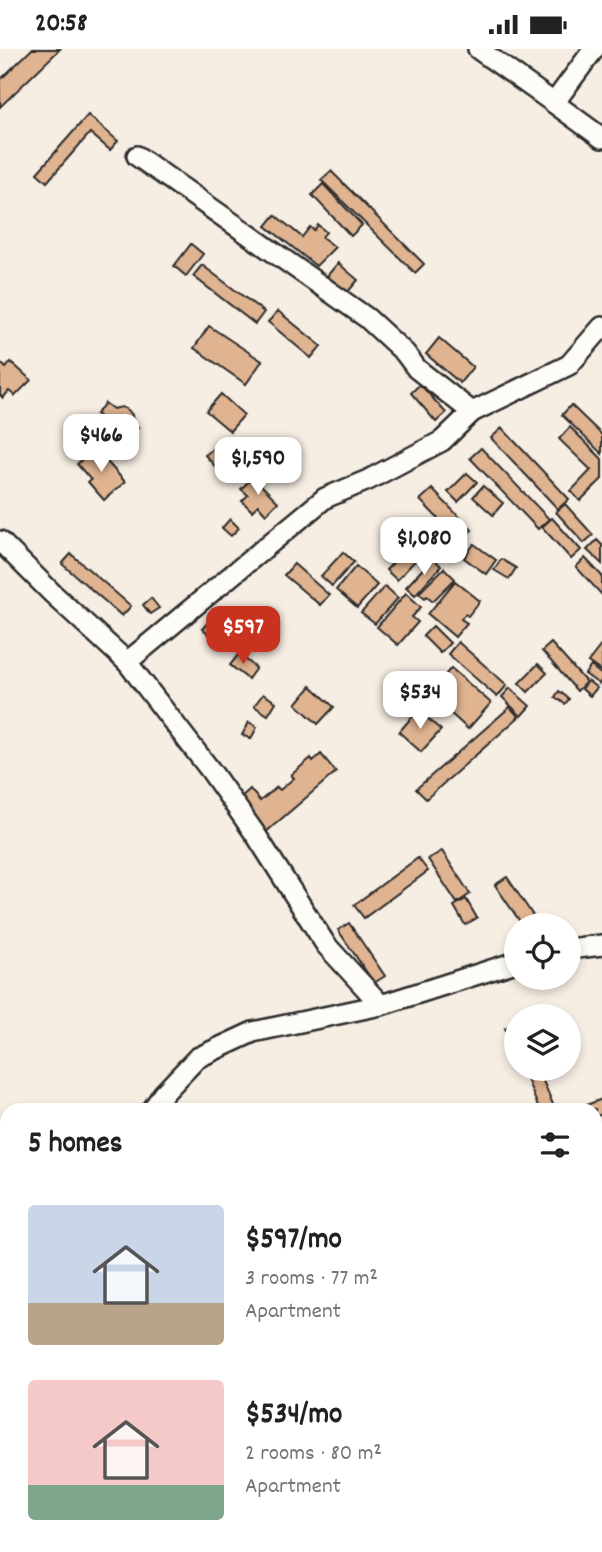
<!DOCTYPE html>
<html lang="en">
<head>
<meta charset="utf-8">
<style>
  :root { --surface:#fff; --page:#f6f6f6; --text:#222; --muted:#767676; --accent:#c8321e }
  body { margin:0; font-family:Dekko,sans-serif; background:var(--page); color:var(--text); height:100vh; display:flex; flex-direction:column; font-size:26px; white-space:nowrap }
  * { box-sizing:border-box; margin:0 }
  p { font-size:23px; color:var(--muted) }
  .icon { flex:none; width:38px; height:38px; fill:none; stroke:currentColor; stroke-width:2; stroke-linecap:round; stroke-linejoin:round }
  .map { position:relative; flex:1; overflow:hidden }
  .panel { position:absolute; left:0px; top:1054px; width:602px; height:450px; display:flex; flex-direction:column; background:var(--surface); border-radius:21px 21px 0 0; box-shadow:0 4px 10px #0003 }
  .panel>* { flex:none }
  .controls { position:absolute; left:504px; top:864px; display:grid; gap:14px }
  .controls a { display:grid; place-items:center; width:77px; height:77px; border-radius:50%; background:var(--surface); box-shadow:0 4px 10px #0003; font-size:35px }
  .price { position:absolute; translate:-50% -60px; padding:0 16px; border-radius:14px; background:#fff; color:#222; font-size:23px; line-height:46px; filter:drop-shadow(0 2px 4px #0008) }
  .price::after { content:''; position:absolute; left:50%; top:42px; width:21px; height:16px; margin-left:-10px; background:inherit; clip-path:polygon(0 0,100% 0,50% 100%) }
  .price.active { background:var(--accent); color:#fff }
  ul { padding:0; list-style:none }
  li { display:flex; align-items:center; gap:21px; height:175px; padding:0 28px }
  li span { display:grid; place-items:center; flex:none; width:196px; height:140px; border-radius:7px; color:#555 }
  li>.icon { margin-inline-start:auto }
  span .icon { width:84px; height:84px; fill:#fffc; stroke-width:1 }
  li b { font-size:30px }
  h2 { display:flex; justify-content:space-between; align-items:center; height:84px; padding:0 28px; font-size:30px }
  .status { display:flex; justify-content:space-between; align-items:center; height:49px; padding:0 35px; background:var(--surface); direction:ltr }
  .status svg { height:19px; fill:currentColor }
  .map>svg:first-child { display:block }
  .building { fill:#e0b491; stroke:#2b2b2b; stroke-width:2 }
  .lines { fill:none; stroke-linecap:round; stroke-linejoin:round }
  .minor-casing { stroke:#2b2b2b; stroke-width:24 }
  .minor { stroke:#fdfcf7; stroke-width:19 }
</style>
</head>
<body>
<div class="status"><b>20:58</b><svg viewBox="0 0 49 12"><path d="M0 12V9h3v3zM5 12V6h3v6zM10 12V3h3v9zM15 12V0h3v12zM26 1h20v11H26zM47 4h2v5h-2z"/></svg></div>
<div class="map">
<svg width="602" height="1503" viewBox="0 0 602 1503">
  <rect width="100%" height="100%" fill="#f7eee3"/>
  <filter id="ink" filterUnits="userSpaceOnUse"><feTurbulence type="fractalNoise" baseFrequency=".0143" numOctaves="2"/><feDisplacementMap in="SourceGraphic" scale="14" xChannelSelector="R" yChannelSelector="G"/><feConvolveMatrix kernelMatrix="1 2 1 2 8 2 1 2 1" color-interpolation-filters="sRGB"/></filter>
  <g filter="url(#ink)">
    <g class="building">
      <polygon points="32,0 60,0 0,58 0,31"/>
      <polygon points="88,66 118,92 110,101 90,84 47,133 37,124"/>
      <polygon points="331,122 424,215 415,224 321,131"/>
      <polygon points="323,135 362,176 351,187 312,146"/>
      <polygon points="275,166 302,188 310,178 314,181 318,176 326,183 322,188 335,198 316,217 266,177"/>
      <polygon points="191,195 203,205 186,227 174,217"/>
      <polygon points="338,214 358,231 347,244 327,227"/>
      <polygon points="202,216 264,263 255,275 193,227"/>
      <polygon points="278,262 321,297 311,309 268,273"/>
      <polygon points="209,277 262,312 246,335 194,299"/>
      <polygon points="439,289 473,318 460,334 426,305"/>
      <polygon points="0,313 6,319 11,313 31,331 15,347 9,342 3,349 0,346"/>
      <polygon points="420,335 446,364 436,373 411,344"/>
      <polygon points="221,345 244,366 230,382 206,362"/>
      <polygon points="105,354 113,360 122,358 128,361 132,366 133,375 138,379 130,390 123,385 116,385 111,382 105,372 96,365"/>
      <polygon points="571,356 602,386 602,405 562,366"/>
      <polygon points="570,378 602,410 602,430 580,452 571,442 591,421 559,390"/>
      <polygon points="502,379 569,450 558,460 491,389"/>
      <polygon points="215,398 230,415 221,424 205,406"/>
      <polygon points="95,399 125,433 104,451 88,433 91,431 77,415"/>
      <polygon points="481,399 549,470 538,480 470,409"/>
      <polygon points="467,424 477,433 458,453 448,443"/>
      <polygon points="253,428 278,453 266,465 258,456 252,462 242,452 248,446 241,440"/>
      <polygon points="483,437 503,454 493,466 473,448"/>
      <polygon points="432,440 472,481 460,492 420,451"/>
      <polygon points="565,455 593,486 584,494 556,463"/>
      <polygon points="552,469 581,501 571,510 542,478"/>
      <polygon points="230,470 239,479 231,487 222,479"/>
      <polygon points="597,491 602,496 602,515 587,501"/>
      <polygon points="413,493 423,503 397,531 386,521"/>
      <polygon points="474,495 496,511 486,525 464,509"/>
      <polygon points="343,503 354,513 332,537 321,527"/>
      <polygon points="71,505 131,557 122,567 62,515"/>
      <polygon points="433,509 441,517 415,546 406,538"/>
      <polygon points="585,509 602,527 602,546 576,518"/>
      <polygon points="501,510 516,519 509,530 494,521"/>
      <polygon points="294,515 329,546 320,556 284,526"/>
      <polygon points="356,517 377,536 357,559 336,541"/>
      <polygon points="444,519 455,530 433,552 427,547 425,549 419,544"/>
      <polygon points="455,532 480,552 468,567 465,565 461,570 467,574 455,588 428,565"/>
      <polygon points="385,537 398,549 375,575 361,564"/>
      <polygon points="406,544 421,558 412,568 418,573 398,596 377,578"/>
      <polygon points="151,549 159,559 150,565 143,556"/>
      <polygon points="210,571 217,578 209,586 202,580"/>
      <polygon points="433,577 450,594 440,604 423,587"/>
      <polygon points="458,593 507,636 497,648 448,605"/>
      <polygon points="551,594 586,633 577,642 542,602"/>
      <polygon points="602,595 602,623 588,613"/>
      <polygon points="239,605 256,619 248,630 230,616"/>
      <polygon points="538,615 547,624 528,643 519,634"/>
      <polygon points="591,617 602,626 602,630 599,635 585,625"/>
      <polygon points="451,619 491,654 468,680 429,645"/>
      <polygon points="588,632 597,639 590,647 582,640"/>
      <polygon points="311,637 334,658 318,675 296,655"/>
      <polygon points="510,639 530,657 521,667 502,648"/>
      <polygon points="559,642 569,650 565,655 555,648"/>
      <polygon points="263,645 276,653 268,666 254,657"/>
      <polygon points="510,658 519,668 426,750 416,740"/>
      <polygon points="418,661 441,681 421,703 399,683"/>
      <polygon points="249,673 257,678 251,690 242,686"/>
      <polygon points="321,705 336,723 266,783 238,751 250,740 260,752 277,738 280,741 294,729 291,726 311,709 313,712"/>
      <polygon points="442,802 470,845 457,854 428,810"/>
      <polygon points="418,809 428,822 364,869 354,856"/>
      <polygon points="507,828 540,877 523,877 495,836"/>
      <polygon points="466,850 477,869 465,876 454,857"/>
      <polygon points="349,874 385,927 374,934 338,881"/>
      <polygon points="516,975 516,1005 505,979"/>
      <polygon points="523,1020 538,1020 555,1060 539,1060"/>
      <polygon points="602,1050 602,1065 595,1068 595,1060 576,1060"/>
      <polygon points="100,1496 128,1496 125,1503 97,1503"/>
    </g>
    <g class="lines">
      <defs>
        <g id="minor">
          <polyline points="478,0 554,54"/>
          <polyline points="594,0 554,54 602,89"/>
          <polyline points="137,107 367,269 405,304 417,320 472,363"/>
          <polyline points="0,492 53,545 127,613 211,722 256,786 326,896 381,956"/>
          <polyline points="127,613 325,449 368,431 442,392 472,363 569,316 602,278"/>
          <polyline points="569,900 602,896"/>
          <polyline points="153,1060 163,1045 197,1009 253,983 381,956 516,913"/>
          <polyline points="0,1210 7,1208"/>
          <polyline points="595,1492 600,1503"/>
        </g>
      </defs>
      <use href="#minor" class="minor-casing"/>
      <use href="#minor" class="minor"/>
    </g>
  </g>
</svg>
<div class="controls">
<a><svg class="icon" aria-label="locate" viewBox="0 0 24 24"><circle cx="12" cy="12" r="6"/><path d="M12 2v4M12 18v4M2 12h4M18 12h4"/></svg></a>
<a><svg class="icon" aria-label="layers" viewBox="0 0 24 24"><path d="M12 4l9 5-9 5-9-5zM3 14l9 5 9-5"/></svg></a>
</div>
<b class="price" style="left:101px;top:425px">$466</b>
<b class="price" style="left:258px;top:448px">$1,590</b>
<b class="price" style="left:424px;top:528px">$1,080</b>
<b class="price active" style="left:243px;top:617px">$597</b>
<b class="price" style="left:420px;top:682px">$534</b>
<section class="panel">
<h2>5 homes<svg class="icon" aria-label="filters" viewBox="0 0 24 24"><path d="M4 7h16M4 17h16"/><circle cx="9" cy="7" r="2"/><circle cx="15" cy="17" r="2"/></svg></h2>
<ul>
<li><span style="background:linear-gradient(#c9d6e8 70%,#b9a48a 0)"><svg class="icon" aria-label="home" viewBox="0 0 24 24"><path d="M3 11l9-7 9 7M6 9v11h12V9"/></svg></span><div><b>$597/mo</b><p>3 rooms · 77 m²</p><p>Apartment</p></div></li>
<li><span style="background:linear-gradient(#f6c9c9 75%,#7fa58c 0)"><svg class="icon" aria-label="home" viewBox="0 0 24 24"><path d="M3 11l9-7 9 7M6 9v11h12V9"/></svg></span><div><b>$534/mo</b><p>2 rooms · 80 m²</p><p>Apartment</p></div></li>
</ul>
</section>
</div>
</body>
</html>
